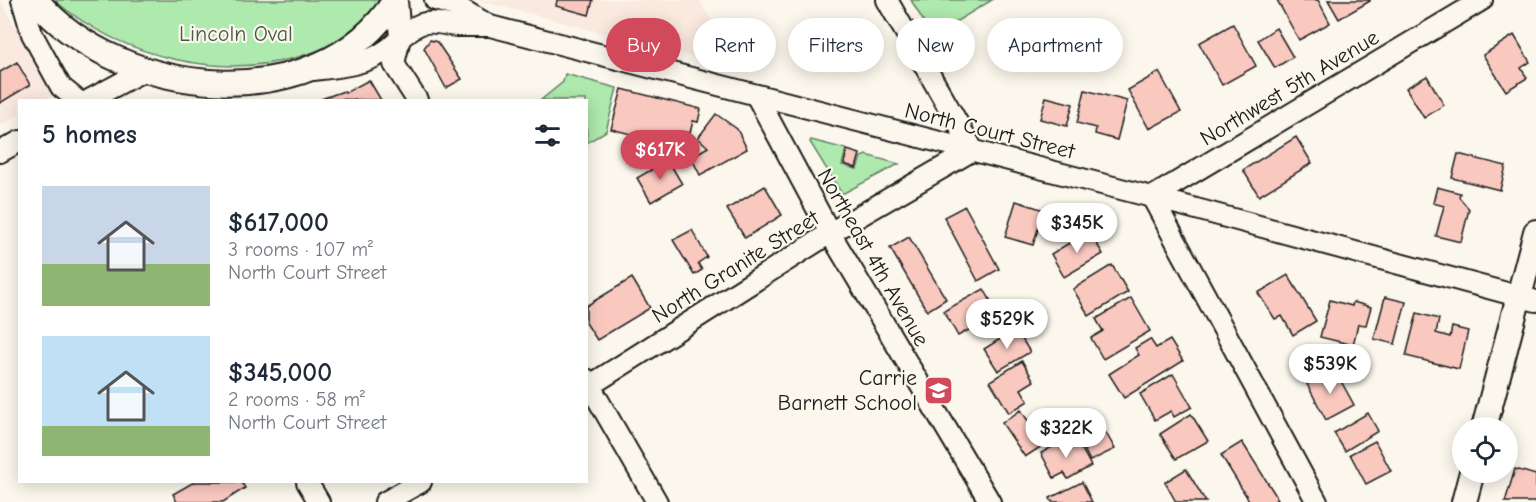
<!DOCTYPE html>
<html lang="en">
<head>
<meta charset="utf-8">
<style>
  :root { --surface:#fff; --page:#f6f6f7; --text:#1f2937; --muted:#747a83; --accent:#d1495b }
  body { margin:0; font-family:"Comic Neue",sans-serif; background:var(--page); color:var(--text); height:100vh; display:flex; flex-direction:column; font-size:22px; white-space:nowrap }
  * { box-sizing:border-box; margin:0 }
  p { font-size:20px; color:var(--muted) }
  .icon { flex:none; width:33px; height:33px; fill:none; stroke:currentColor; stroke-width:2; stroke-linecap:round; stroke-linejoin:round }
  .map { position:relative; flex:1; overflow:hidden }
  .sheet { position:absolute; left:18px; top:99px; width:570px; height:384px; display:flex; flex-direction:column; background:var(--surface); border-radius:0px; box-shadow:0 3px 15px #0003 }
  .sheet>* { flex:none }
  .guide { position:absolute; left:606px; top:18px; width:570px; height:54px; display:flex; gap:12px }
  .fabs { position:absolute; left:1452px; top:417px; display:grid; gap:12px }
  .fabs a { display:grid; place-items:center; width:66px; height:66px; border-radius:50%; background:var(--surface); box-shadow:0 3px 15px #0003; font-size:30px }
  .price { position:absolute; translate:-50% -51px; padding:0 14px; border-radius:21px; background:#fff; color:#222; font-size:20px; line-height:39px; filter:drop-shadow(0 2px 3px #0008) }
  .price::after { content:''; position:absolute; left:50%; top:36px; width:18px; height:14px; margin-left:-9px; background:inherit; clip-path:polygon(0 0,100% 0,50% 100%) }
  .price.selected { background:var(--accent); color:#fff }
  ul { padding:0; list-style:none }
  li { display:flex; align-items:center; gap:18px; height:150px; padding:0 24px }
  li span { display:grid; place-items:center; flex:none; width:168px; height:120px; border-radius:0px; color:#555 }
  li>.icon { margin-inline-start:auto }
  span .icon { width:72px; height:72px; fill:#fffc; stroke-width:1 }
  li b { font-size:26px }
  h2 { display:flex; justify-content:space-between; align-items:center; height:72px; padding:0 24px; font-size:26px }
  .chip { padding:0 21px; border-radius:27px; background:var(--surface); box-shadow:0 3px 15px #0003; font-size:21px; line-height:54px }
  .chip.selected { background:var(--accent); color:#fff }
  .map>svg:first-child { display:block }
  .built { fill:#fae9df }
  .green { fill:#aee9ae; stroke:#658265; stroke-width:1.5 }
  .building { fill:#f9c9c0; stroke:#1c1c1c; stroke-width:1.5 }
  .lines { fill:none; stroke-linecap:round; stroke-linejoin:round }
  .minor-casing { stroke:#1c1c1c; stroke-width:24 }
  .major-casing { stroke:#1c1c1c; stroke-width:28 }
  .minor { stroke:#fbf7ec; stroke-width:20 }
  .major { stroke:#fbf7ec; stroke-width:24 }
  .labels { text-anchor:middle; stroke-width:4.5; stroke-linejoin:round; paint-order:stroke }
  .park-label { font-size:22px; fill:#485a48; stroke:#fbf7ec }
  .street-label { font-size:22px; fill:#1c1c1c; stroke:#fbf7ec }
  .poi-label { font-size:22px; fill:#1c1c1c; stroke:#fbf7ec; text-anchor:end }
</style>
</head>
<body>
<div class="map">
<svg width="1536" height="502" viewBox="0 0 1536 502">
  <rect width="100%" height="100%" fill="#fbf7ec"/>
  <filter id="ink" filterUnits="userSpaceOnUse"><feTurbulence type="fractalNoise" baseFrequency=".0167" numOctaves="2"/><feDisplacementMap in="SourceGraphic" scale="12" xChannelSelector="R" yChannelSelector="G"/><feConvolveMatrix kernelMatrix="1 2 1 2 8 2 1 2 1" color-interpolation-filters="sRGB"/></filter>
  <g filter="url(#ink)">
    <g class="built">
      <polygon points="0,0 55,94 44,100 20,100 19,115 0,126"/>
      <polygon points="478,0 699,0 712,21 708,61"/>
    </g>
    <g class="green">
      <path d="M54 0H381C374 9 368 21 359 29 347 41 327 48 311 53 224 83 123 58 54 0Z"/>
      <polygon points="911,0 992,0 932,36"/>
      <polygon points="565,74 617,88 606,131 587,143 586,100 541,100 563,82"/>
      <polygon points="811,140 846,149 842,165 857,169 861,157 866,155 899,164 842,194 810,142"/>
    </g>
    <g class="building">
      <polygon points="557,0 593,0 589,15 556,6"/>
      <polygon points="1277,0 1318,0 1330,23 1299,40"/>
      <polygon points="1328,0 1370,0 1370,1 1339,19"/>
      <polygon points="1233,24 1256,66 1222,85 1199,43"/>
      <polygon points="1276,28 1293,57 1275,68 1258,40"/>
      <polygon points="1514,35 1530,62 1521,68 1527,78 1506,91 1483,55"/>
      <polygon points="430,40 437,42 462,79 446,88 424,48"/>
      <polygon points="17,62 30,85 0,103 0,72"/>
      <polygon points="1159,72 1181,112 1149,129 1128,90"/>
      <polygon points="1427,76 1444,105 1424,118 1406,88"/>
      <polygon points="369,80 381,100 321,99 344,91 345,93"/>
      <polygon points="622,89 701,109 698,122 693,121 690,133 685,132 681,147 656,141 654,150 636,145 639,136 611,129"/>
      <polygon points="1085,90 1127,101 1117,140 1095,134 1096,128 1077,123"/>
      <polygon points="1046,97 1073,104 1067,126 1040,119"/>
      <polygon points="716,114 737,129 747,149 700,175 691,157 708,147 698,138"/>
      <polygon points="1296,137 1312,163 1259,196 1243,170"/>
      <polygon points="847,150 860,154 856,168 844,164"/>
      <polygon points="1458,154 1506,166 1500,190 1452,178"/>
      <polygon points="668,160 682,184 651,202 637,178"/>
      <polygon points="765,186 782,215 745,238 727,209"/>
      <polygon points="1437,187 1460,193 1459,197 1469,209 1461,242 1436,236 1444,206 1433,203"/>
      <polygon points="1016,201 1044,210 1033,245 1005,237"/>
      <polygon points="965,206 999,269 978,281 944,217"/>
      <polygon points="692,230 707,257 698,263 702,270 694,275 673,240"/>
      <polygon points="1089,231 1103,254 1064,277 1051,254"/>
      <polygon points="909,237 946,299 927,311 890,248"/>
      <polygon points="1112,265 1128,292 1089,316 1073,289"/>
      <polygon points="1288,275 1316,321 1293,335 1282,316 1275,319 1258,293"/>
      <polygon points="632,278 650,308 597,340 586,323 586,306"/>
      <polygon points="984,289 998,314 958,336 944,311"/>
      <polygon points="1385,297 1406,302 1395,344 1374,339"/>
      <polygon points="1131,298 1150,331 1103,359 1091,338 1103,331 1096,319"/>
      <polygon points="1330,300 1352,306 1353,302 1371,307 1366,325 1358,324 1353,345 1320,337"/>
      <polygon points="1417,313 1439,319 1436,333 1450,337 1452,327 1468,331 1459,369 1406,356"/>
      <polygon points="1016,329 1030,352 998,371 984,349"/>
      <polygon points="1150,339 1156,348 1170,340 1183,361 1124,398 1109,374 1139,355 1135,348"/>
      <polygon points="1022,361 1034,381 1021,389 1028,401 1009,413 990,381"/>
      <polygon points="1335,370 1354,405 1326,420 1307,384"/>
      <polygon points="1173,374 1192,407 1174,417 1171,411 1155,420 1140,394"/>
      <polygon points="1021,410 1028,421 1044,412 1059,435 1025,457 1002,423"/>
      <polygon points="1368,413 1378,431 1345,451 1334,433"/>
      <polygon points="1191,414 1208,441 1176,459 1160,434"/>
      <polygon points="1106,433 1115,449 1090,461 1082,445"/>
      <polygon points="1074,435 1091,466 1068,479 1064,473 1054,478 1041,453"/>
      <polygon points="1375,441 1391,471 1366,484 1350,454"/>
      <polygon points="1242,442 1278,499 1273,502 1250,502 1221,455"/>
      <polygon points="1186,469 1206,502 1176,502 1165,482"/>
      <polygon points="1515,469 1536,475 1536,502 1505,502"/>
      <polygon points="194,482 244,482 242,483 245,488 223,502 177,502 173,494"/>
      <polygon points="1082,482 1092,502 1052,502 1050,498"/>
    </g>
    <g class="lines">
      <defs>
        <g id="minor">
          <polyline points="22,0 32,34 61,87 77,100"/>
          <polyline points="397,0 400,38 394,64 417,100"/>
          <polyline points="435,0 458,7 490,26 1152,197 1536,301"/>
          <path d="M313 70C339 67 367 65 388 49 399 41 407 29 421 24 433 20 445 25 457 26 468 26 479 26 490 26"/>
          <polyline points="756,95 830,233 990,502"/>
          <polyline points="89,100 145,70"/>
          <polyline points="0,152 20,141"/>
          <polyline points="586,379 657,502"/>
          <polyline points="586,388 830,233 973,150 887,0"/>
          <polyline points="307,482 319,502"/>
          <polyline points="385,502 421,482"/>
          <polyline points="1317,502 1152,197 1482,0"/>
        </g>
        <g id="major">
          <path d="M36 0C120 100 320 120 395 0"/>
          <polyline points="1484,428 1536,232"/>
          <polyline points="1464,502 1472,472"/>
        </g>
      </defs>
      <use href="#minor" class="minor-casing"/>
      <use href="#major" class="major-casing"/>
      <use href="#minor" class="minor"/>
      <use href="#major" class="major"/>
    </g>
  </g>
  <defs>
    <symbol id="school-square" viewBox="-11 -11 22 22"><rect x="-9" y="-9" width="18" height="18" rx="4" fill="#d1495b" stroke="#fbf7ec"/><path d="M0-5L7-2L0 1L-7-2ZM-4 1L0 2.5L4 1V4Q0 6-4 4Z" fill="#fff"/></symbol>
  </defs>
  <g fill-rule="evenodd">
    <use href="#school-square" x="922" y="374" width="33" height="33"/>
  </g>
  <g class="labels">
    <g class="park-label">
      <text x="236" y="41">Lincoln Oval</text>
    </g>
    <g class="street-label">
      <text transform="translate(1289 87) rotate(-31)" y="8">Northwest 5th Avenue</text>
      <text transform="translate(990 130) rotate(14)" y="8">North Court Street</text>
      <text transform="translate(874 257) rotate(60)" y="8">Northeast 4th Avenue</text>
      <text transform="translate(735 266) rotate(-32)" y="8">North Granite Street</text>
    </g>
    <g class="poi-label">
      <text x="917" y="385">Carrie<tspan x="917" dy="25">Barnett School</tspan></text>
    </g>
  </g>
</svg>
<div class="fabs">
<a><svg class="icon" aria-label="locate" viewBox="0 0 24 24"><circle cx="12" cy="12" r="6"/><path d="M12 2v4M12 18v4M2 12h4M18 12h4"/></svg></a>
</div>
<b class="price selected" style="left:660px;top:181px">$617K</b>
<b class="price" style="left:1077px;top:254px">$345K</b>
<b class="price" style="left:1007px;top:350px">$529K</b>
<b class="price" style="left:1330px;top:395px">$539K</b>
<b class="price" style="left:1066px;top:459px">$322K</b>
<div class="guide">
<a class="chip selected">Buy</a>
<a class="chip">Rent</a>
<a class="chip">Filters</a>
<a class="chip">New</a>
<a class="chip">Apartment</a>
</div>
<section class="sheet">
<h2>5 homes<svg class="icon" aria-label="filters" viewBox="0 0 24 24"><path d="M4 7h16M4 17h16"/><circle cx="9" cy="7" r="2"/><circle cx="15" cy="17" r="2"/></svg></h2>
<ul>
<li><span style="background:linear-gradient(#c9d6e8 65%,#8fb573 0)"><svg class="icon" aria-label="home" viewBox="0 0 24 24"><path d="M3 11l9-7 9 7M6 9v11h12V9"/></svg></span><div><b>$617,000</b><p>3 rooms · 107 m²</p><p>North Court Street</p></div></li>
<li><span style="background:linear-gradient(#bfe0f5 75%,#8fb573 0)"><svg class="icon" aria-label="home" viewBox="0 0 24 24"><path d="M3 11l9-7 9 7M6 9v11h12V9"/></svg></span><div><b>$345,000</b><p>2 rooms · 58 m²</p><p>North Court Street</p></div></li>
</ul>
</section>
</div>
</body>
</html>
